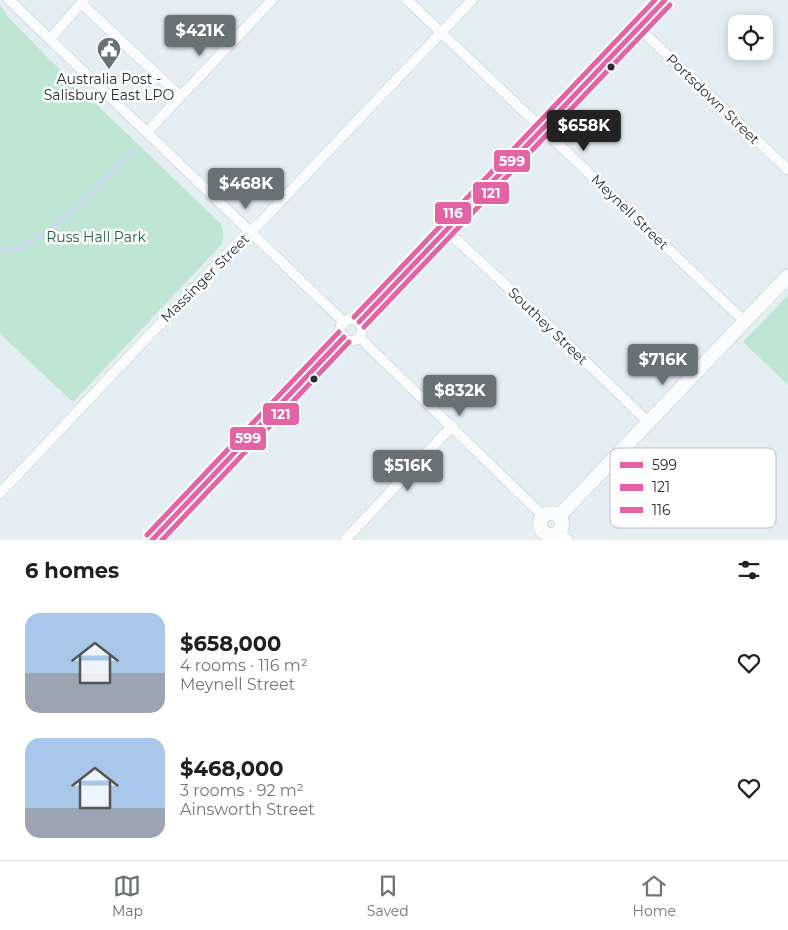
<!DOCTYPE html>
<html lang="en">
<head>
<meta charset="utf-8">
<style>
  :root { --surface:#fff; --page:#f2f2f2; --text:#202124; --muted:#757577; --line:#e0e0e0; --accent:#687174 }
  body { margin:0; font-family:Montserrat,sans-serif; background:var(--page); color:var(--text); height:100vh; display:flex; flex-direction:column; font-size:19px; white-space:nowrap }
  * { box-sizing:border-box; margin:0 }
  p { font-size:16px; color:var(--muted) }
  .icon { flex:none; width:28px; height:28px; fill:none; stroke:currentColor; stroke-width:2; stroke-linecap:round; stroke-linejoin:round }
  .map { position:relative; height:540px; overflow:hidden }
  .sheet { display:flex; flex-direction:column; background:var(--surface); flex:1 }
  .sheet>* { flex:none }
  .controls { position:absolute; left:728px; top:15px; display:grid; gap:10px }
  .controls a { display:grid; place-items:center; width:45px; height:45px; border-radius:10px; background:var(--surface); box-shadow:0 2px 12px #0003; font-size:25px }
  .price { position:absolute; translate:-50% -42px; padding:0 11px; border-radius:5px; background:var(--accent); color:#fff; font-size:16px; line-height:32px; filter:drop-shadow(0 1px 2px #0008) }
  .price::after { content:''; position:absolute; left:50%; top:30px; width:15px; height:11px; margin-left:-8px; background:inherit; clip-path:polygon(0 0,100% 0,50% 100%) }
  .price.selected { background:#222; color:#fff }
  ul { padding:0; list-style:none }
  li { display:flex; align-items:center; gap:15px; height:125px; padding:0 25px }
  li span { display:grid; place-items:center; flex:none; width:140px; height:100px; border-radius:15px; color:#555 }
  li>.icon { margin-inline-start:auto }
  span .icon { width:60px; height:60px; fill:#fffc; stroke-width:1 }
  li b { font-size:21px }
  h2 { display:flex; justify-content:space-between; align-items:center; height:60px; padding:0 25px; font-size:21px }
  .dock { display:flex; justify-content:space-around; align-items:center; height:70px; border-top:1px solid var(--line); background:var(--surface); font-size:14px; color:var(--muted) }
  .dock a { display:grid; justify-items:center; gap:2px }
  .dock .selected { color:var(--accent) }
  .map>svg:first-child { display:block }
  .green { fill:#bfe5d5 }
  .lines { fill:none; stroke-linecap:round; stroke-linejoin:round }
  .stream { stroke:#d1d6f9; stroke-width:2.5 }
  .street-casing { stroke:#c2cbcf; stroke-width:11 }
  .secondary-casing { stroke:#c2cbcf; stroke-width:15 }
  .street { stroke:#fbfcfd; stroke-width:10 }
  .secondary { stroke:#fbfcfd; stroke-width:14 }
  .bus-1-casing { stroke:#fff; stroke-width:9 }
  .bus-2-casing { stroke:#fff; stroke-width:9 }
  .bus-3-casing { stroke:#fff; stroke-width:9 }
  .bus-1 { stroke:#e463a4; stroke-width:5 }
  .bus-2 { stroke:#e463a4; stroke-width:5 }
  .bus-3 { stroke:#e463a4; stroke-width:5 }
  .bus-dot { fill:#262e30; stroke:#fff; stroke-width:2 }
  .labels { text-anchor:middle; stroke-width:5; stroke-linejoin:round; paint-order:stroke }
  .poi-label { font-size:14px; fill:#262e30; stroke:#fff }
  .street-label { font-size:14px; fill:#262e30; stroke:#fff }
  .park-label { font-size:14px; fill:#1e6245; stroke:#fff }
  .key { fill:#fff; stroke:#bec0c1; stroke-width:1 }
  .key-label { font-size:14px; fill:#262e30 }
  .line-badge { stroke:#fff; stroke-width:2 }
  .badge-label { font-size:14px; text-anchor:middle; font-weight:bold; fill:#fff }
</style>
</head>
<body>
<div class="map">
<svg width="788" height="540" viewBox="0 0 788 540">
  <rect width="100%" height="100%" fill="#e4eef3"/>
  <g class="green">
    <path d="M0 5 9 18 49 59 221 224C224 232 224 237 221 245L73 402 0 334Z"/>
    <polygon points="788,295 788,385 743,342"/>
  </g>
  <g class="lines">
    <path class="stream" d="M0 251C44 251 104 179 134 149"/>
    <defs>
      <g id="street">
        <polyline points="9,0 344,322"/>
        <polyline points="407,0 744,321"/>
        <polyline points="81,3 180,96"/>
        <polyline points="639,28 788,170"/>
        <polyline points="50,39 84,0"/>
        <polyline points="147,132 272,0"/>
        <polyline points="446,230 544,321 648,422"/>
        <circle cx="351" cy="330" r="11"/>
        <polyline points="359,322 665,0"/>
        <polyline points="359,337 543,516"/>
        <polyline points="0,493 182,301 245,235 258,225 472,0"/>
        <polyline points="559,531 568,540"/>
        <polyline points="152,540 344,337"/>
        <polyline points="345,540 452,426"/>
      </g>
      <g id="secondary">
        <circle cx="551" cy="524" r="11"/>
        <polyline points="559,516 788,276"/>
      </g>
    </defs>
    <use href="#street" class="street-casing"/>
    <use href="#secondary" class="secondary-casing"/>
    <use href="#street" class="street"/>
    <use href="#secondary" class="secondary"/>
    <defs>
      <g id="bus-1">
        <polyline points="359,322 665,0"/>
        <polyline points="152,540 344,337"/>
      </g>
      <g id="bus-2">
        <polyline points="364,327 670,5"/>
        <polyline points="162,540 349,342"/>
      </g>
      <g id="bus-3">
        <polyline points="354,317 655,0"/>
        <polyline points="147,535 339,332"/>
      </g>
    </defs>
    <use href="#bus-1" class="bus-1-casing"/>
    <use href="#bus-2" class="bus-2-casing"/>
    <use href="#bus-3" class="bus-3-casing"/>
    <use href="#bus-1" class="bus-1"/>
    <use href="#bus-2" class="bus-2"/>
    <use href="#bus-3" class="bus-3"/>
  </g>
  <defs>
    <symbol id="civic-pin" viewBox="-11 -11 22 30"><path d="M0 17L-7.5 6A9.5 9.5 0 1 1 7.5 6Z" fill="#687174" stroke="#fff"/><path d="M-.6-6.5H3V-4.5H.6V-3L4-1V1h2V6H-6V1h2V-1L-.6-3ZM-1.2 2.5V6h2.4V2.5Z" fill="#fff"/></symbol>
  </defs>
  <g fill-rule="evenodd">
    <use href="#civic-pin" x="95" y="35" width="28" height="38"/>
  </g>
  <g class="bus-dot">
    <circle cx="611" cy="67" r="4.5"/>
    <circle cx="314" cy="379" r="4.5"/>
  </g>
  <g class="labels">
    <g class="poi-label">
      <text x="109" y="84">Australia Post -<tspan x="109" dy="16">Salisbury East LPO</tspan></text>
    </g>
    <g class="street-label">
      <text transform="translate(713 99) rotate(44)" y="5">Portsdown Street</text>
      <text transform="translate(630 212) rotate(44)" y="5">Meynell Street</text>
      <text transform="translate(205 278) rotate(-45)" y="5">Massinger Street</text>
      <text transform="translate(548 326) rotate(44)" y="5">Southey Street</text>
    </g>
    <g class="park-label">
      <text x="96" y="242">Russ Hall Park</text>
    </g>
  </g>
  <rect x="610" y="448" width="166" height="80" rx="8" class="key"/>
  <rect x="620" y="462" width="23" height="6" fill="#e463a4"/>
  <rect x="620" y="484" width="23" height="7" fill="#e463a4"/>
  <rect x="620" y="507" width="23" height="6" fill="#e463a4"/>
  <g class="key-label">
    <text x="652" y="470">599</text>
    <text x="652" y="492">121</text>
    <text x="652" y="515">116</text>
  </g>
  <g class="line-badge">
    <rect x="493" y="149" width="38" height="24" rx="5" fill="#e463a4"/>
    <rect x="472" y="181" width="38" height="24" rx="5" fill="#e463a4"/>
    <rect x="434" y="201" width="38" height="24" rx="5" fill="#e463a4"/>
    <rect x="262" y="402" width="38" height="24" rx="5" fill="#e463a4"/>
    <rect x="229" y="426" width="38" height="25" rx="5" fill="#e463a4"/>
  </g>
  <g class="badge-label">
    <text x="512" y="166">599</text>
    <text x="491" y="198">121</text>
    <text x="453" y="218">116</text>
    <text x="281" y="419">121</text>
    <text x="248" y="443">599</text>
  </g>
</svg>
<div class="controls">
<a><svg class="icon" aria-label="locate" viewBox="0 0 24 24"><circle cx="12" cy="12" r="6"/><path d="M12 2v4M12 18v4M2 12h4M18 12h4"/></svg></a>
</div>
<b class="price" style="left:200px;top:57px">$421K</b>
<b class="price selected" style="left:584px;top:152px">$658K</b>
<b class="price" style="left:246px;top:210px">$468K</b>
<b class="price" style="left:663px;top:386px">$716K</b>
<b class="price" style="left:460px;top:417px">$832K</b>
<b class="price" style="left:408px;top:492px">$516K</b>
</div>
<section class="sheet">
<h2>6 homes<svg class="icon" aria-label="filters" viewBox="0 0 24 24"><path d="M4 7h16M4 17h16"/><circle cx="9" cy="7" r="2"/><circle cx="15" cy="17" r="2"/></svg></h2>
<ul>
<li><span style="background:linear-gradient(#a9c7e8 60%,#9aa5b1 0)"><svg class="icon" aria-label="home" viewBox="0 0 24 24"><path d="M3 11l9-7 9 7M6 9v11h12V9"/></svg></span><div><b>$658,000</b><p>4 rooms · 116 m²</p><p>Meynell Street</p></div><svg class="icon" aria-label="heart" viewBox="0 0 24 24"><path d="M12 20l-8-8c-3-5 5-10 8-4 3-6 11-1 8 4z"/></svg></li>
<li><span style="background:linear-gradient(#a9c7e8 70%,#9aa5b1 0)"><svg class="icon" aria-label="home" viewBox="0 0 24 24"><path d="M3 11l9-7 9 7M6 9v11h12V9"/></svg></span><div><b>$468,000</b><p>3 rooms · 92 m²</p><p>Ainsworth Street</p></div><svg class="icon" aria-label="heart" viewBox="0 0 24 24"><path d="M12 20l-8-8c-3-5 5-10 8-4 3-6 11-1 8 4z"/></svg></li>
</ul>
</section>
<nav class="dock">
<a class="selected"><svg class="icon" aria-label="map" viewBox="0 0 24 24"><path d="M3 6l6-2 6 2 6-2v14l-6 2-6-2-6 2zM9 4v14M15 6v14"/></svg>Map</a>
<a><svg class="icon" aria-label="saved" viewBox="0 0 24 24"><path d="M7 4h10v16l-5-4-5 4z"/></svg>Saved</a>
<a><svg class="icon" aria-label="home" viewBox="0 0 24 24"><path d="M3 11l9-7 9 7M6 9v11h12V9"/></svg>Home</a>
</nav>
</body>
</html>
